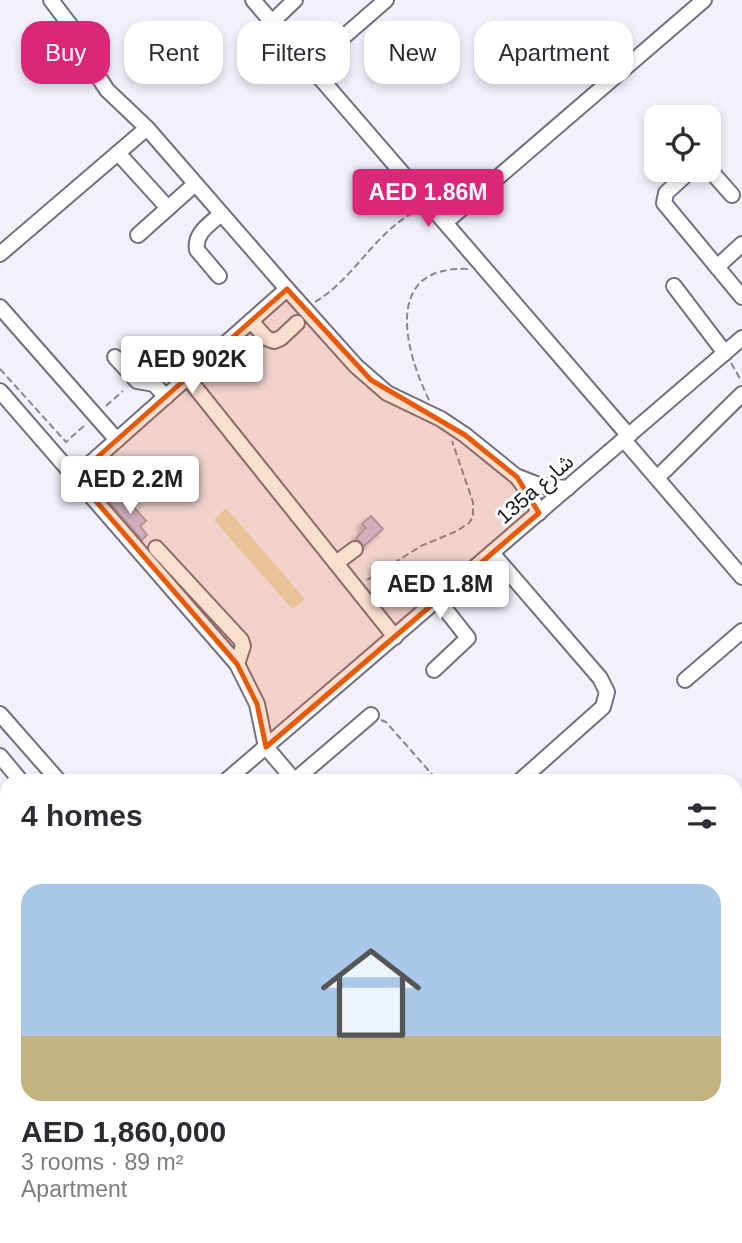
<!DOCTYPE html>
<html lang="en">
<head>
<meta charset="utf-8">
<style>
  :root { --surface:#fff; --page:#f2f2f3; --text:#2b2b33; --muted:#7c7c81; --line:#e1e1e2; --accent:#db2777 }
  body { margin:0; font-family:Arial,"Noto Sans Arabic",sans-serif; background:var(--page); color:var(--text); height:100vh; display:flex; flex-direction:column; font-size:26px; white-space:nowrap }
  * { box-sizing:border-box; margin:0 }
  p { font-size:23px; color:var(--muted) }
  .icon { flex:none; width:38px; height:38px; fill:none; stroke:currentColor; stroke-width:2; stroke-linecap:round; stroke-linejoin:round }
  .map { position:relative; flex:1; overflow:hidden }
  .panel { position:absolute; left:0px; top:774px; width:742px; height:471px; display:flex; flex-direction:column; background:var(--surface); border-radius:21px 21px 0 0; box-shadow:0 4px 10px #0003 }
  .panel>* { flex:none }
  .guide { position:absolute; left:21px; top:21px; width:700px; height:63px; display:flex; gap:14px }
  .controls { position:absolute; left:644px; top:105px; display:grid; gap:14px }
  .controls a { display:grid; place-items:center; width:77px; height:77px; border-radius:14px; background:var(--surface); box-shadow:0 4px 10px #0003; font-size:35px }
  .price { position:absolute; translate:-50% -60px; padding:0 16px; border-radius:7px; background:#fff; color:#222; font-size:23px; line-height:46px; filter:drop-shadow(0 2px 4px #0008) }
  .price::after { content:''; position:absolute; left:50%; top:42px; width:21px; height:16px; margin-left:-10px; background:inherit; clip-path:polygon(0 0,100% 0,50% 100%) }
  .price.current { background:var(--accent); color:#fff }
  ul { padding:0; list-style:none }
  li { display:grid; align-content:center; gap:14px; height:371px; padding:0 21px }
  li+li { border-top:2px solid var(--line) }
  li span { display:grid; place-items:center; height:217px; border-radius:21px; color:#555 }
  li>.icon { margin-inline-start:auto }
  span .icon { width:126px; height:126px; fill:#fffc; stroke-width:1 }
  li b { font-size:30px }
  h2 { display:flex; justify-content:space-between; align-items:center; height:84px; padding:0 21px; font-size:30px }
  .pill { padding:0 24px; border-radius:21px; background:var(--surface); box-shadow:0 4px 10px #0003; font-size:24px; line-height:63px }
  .pill.current { background:var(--accent); color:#fff }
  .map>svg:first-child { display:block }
  .green { fill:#ebddbc }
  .building { fill:#ccc3ec; stroke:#a7a2b6; stroke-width:2; filter:url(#shadow) }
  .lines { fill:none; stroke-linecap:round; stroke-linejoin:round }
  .minor-casing { stroke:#736f81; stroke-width:18 }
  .path { stroke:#88868f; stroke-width:2; stroke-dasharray:7 3.5; stroke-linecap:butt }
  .minor { stroke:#fff; stroke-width:14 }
  .marked { fill:#e8590c; fill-opacity:0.2; stroke:#e8590c; stroke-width:5; stroke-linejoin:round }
  .labels { text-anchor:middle; stroke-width:6; stroke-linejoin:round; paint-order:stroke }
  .street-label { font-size:21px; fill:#16151b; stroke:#fff }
</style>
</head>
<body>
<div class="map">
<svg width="742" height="1243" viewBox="0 0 742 1243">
  <defs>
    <filter id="shadow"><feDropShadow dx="-4.5" dy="4.5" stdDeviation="2" flood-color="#0004"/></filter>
  </defs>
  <rect width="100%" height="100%" fill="#f3f0fc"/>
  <polygon class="green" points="226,508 305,599 292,609 214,520"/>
  <g class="building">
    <polygon points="118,496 128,507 131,504 146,521 140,526 147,535 142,540 110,503"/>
    <polygon points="371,516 383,529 364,546 356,538 366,528 362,524"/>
  </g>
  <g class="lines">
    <defs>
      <g id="minor">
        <polyline points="51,0 83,42 96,73 107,90 147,128 287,289 356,366 387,393 441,419 465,435 517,477 530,494 539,513"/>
        <polyline points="253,0 629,436"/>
        <polyline points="272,22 295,0"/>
        <polyline points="310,66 386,0"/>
        <polyline points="118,153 168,208"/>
        <polyline points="709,169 732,195"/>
        <polyline points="691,170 666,193 664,203 742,297"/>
        <polyline points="446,222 704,0"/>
        <polyline points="138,235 195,184"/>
        <polyline points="0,254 147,128"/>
        <polyline points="717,267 742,244"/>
        <path d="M219 276 197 250C194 233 210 224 221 214"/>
        <polyline points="674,286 725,353"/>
        <polyline points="0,307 117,440"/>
        <polyline points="251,321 266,338 274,341 281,338 297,323"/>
        <polyline points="115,357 137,381 154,384 166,397"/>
        <polyline points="187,377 395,637"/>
        <polyline points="0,391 237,664 257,704 266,747 294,780"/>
        <polyline points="624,440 742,577"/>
        <polyline points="75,477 287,289"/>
        <polyline points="518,477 541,486 568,488"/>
        <polyline points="657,478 742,394"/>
        <polyline points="156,548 241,640 243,646 237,664"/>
        <polyline points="492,553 600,678 607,692 603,707 521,780"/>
        <polyline points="336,563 355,549"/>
        <polyline points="434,670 468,638 438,600"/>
        <polyline points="685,680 742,631"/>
        <polyline points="0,714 58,780"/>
        <polyline points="0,756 20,780"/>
        <polyline points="227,780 742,338"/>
        <polyline points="295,780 371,715"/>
        <polyline points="0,850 7,855"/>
        <polyline points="0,975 7,969"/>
        <polyline points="735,1000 742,1034"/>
        <polyline points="0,1076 7,1074"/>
        <polyline points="735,1133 742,1131"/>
        <polyline points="735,1159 742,1158"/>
        <polyline points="0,1208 7,1207"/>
        <polyline points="0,1238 7,1236"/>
        <polyline points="197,1243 225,1237"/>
        <polyline points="325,1243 353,1237"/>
        <polyline points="376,1243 380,1237"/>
      </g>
    </defs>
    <use href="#minor" class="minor-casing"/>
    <g class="path">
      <path d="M315 302C355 278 374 233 416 211"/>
      <polyline points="731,363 742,382"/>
      <polyline points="0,369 66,442 86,424"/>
      <path d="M429 400C404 349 383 265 468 269"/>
      <polyline points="106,406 123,391"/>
      <polyline points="367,580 421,546 457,531 469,523 473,517 473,502 452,441"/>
      <polyline points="381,720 386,722 437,780"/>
      <polyline points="536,1237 537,1243"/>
      <polyline points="550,1237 554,1237"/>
      <polyline points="570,1237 570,1243"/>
      <polyline points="552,1238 553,1243"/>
    </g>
    <use href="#minor" class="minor"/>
  </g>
  <path class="marked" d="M287 289 371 380 465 435 517 477 539 513 266 747 257 704 237 664 75 477Z"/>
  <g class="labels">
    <g class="street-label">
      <text transform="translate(535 489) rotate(-41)" y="7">135a شارع</text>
    </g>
  </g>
</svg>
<div class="controls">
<a><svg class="icon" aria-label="locate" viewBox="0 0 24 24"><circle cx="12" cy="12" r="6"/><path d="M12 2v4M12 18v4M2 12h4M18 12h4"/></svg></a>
</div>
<b class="price current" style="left:428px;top:229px">AED 1.86M</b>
<b class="price" style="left:192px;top:396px">AED 902K</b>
<b class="price" style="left:130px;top:516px">AED 2.2M</b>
<b class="price" style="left:440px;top:621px">AED 1.8M</b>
<div class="guide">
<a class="pill current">Buy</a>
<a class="pill">Rent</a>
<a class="pill">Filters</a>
<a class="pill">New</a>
<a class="pill">Apartment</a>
</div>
<section class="panel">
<h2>4 homes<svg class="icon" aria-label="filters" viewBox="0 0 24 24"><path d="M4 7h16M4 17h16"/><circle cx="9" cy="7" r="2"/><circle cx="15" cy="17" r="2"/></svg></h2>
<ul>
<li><span style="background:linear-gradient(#a9c7e8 70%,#c2b280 0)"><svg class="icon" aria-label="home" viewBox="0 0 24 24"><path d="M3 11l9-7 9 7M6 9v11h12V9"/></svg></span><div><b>AED 1,860,000</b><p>3 rooms · 89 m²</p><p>Apartment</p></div></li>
</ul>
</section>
</div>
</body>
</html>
